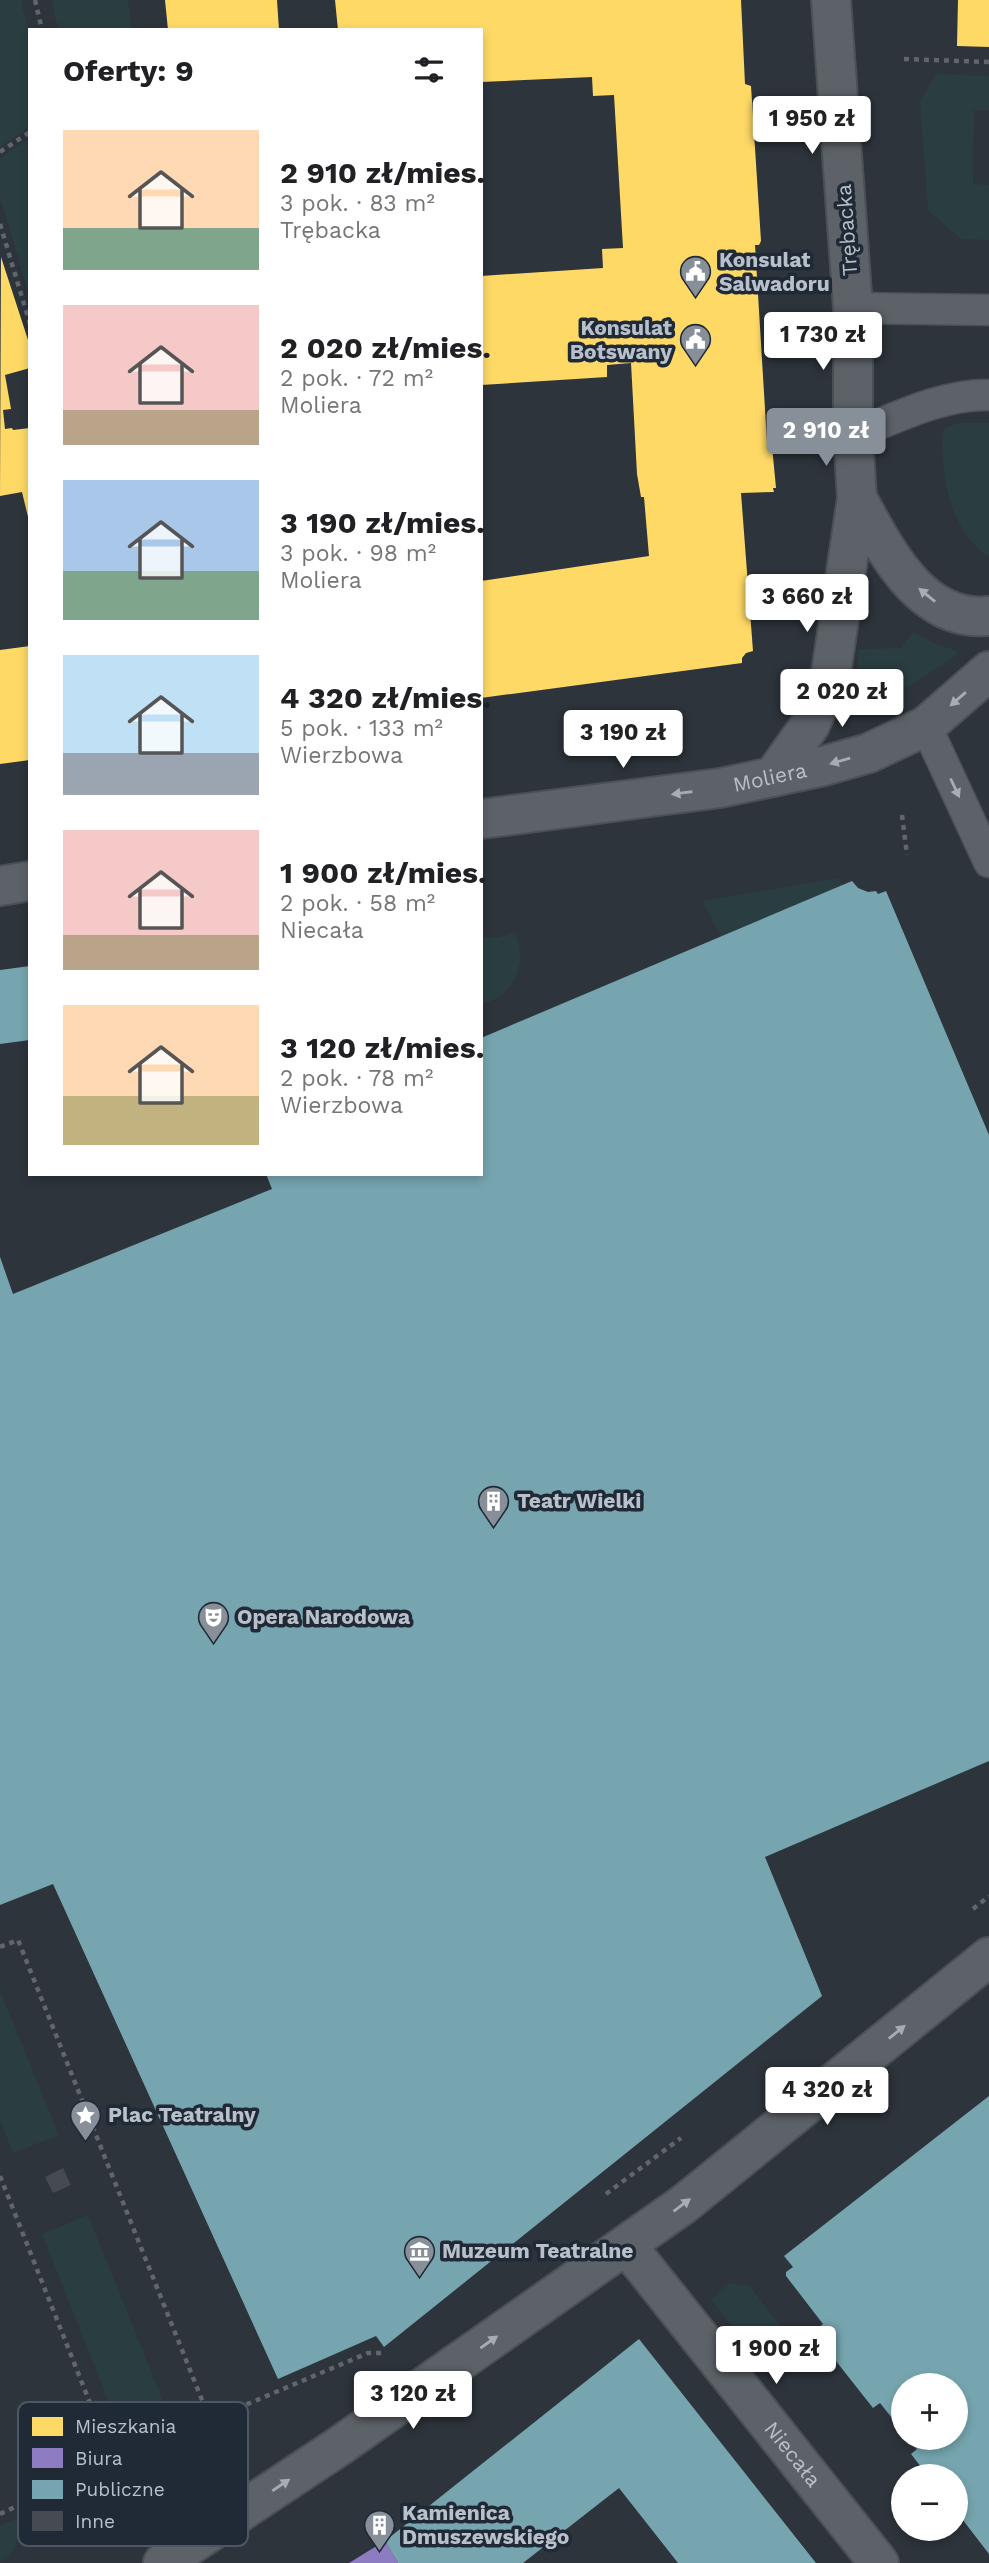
<!DOCTYPE html>
<html lang="pl">
<head>
<meta charset="utf-8">
<style>
  :root { --surface:#fff; --page:#f6f6f6; --text:#202124; --muted:#757577; --accent:#878f99 }
  body { margin:0; font-family:"Work Sans",sans-serif; background:var(--page); color:var(--text); height:100vh; display:flex; flex-direction:column; font-size:26px; white-space:nowrap }
  * { box-sizing:border-box; margin:0 }
  p { font-size:23px; color:var(--muted) }
  .icon { flex:none; width:38px; height:38px; fill:none; stroke:currentColor; stroke-width:2; stroke-linecap:round; stroke-linejoin:round }
  .map { position:relative; flex:1; overflow:hidden }
  .details { position:absolute; left:28px; top:28px; width:455px; height:1148px; display:flex; flex-direction:column; background:var(--surface); border-radius:0px; box-shadow:0 4px 10px #0003 }
  .details>* { flex:none }
  .tools { position:absolute; left:891px; top:2373px; display:grid; gap:14px }
  .tools a { display:grid; place-items:center; width:77px; height:77px; border-radius:50%; background:var(--surface); box-shadow:0 4px 10px #0003; font-size:35px }
  .price { position:absolute; translate:-50% -60px; padding:0 16px; border-radius:7px; background:#fff; color:#222; font-size:23px; line-height:46px; filter:drop-shadow(0 2px 4px #0008) }
  .price::after { content:''; position:absolute; left:50%; top:42px; width:21px; height:16px; margin-left:-10px; background:inherit; clip-path:polygon(0 0,100% 0,50% 100%) }
  .price.on { background:var(--accent); color:#fff }
  ul { padding:0; list-style:none }
  li { display:flex; align-items:center; gap:21px; height:175px; padding:0 35px }
  li span { display:grid; place-items:center; flex:none; width:196px; height:140px; border-radius:0px; color:#555 }
  li>.icon { margin-inline-start:auto }
  span .icon { width:84px; height:84px; fill:#fffc; stroke-width:1 }
  li b { font-size:30px }
  h2 { display:flex; justify-content:space-between; align-items:center; height:84px; padding:0 35px; font-size:30px }
  .map>svg:first-child { display:block }
  .green { fill:#2a3e41 }
  .homes { fill:#ffd966 }
  .offices { fill:#8e7cc3 }
  .public { fill:#76a5af }
  .building { fill:#454b51 }
  .lines { fill:none; stroke-linecap:round; stroke-linejoin:round }
  .service-casing { stroke:#4b5055; stroke-width:33 }
  .minor-casing { stroke:#4b5055; stroke-width:42 }
  .tertiary-casing { stroke:#4b5055; stroke-width:42 }
  .path { stroke:#60666c; stroke-width:4.5; stroke-dasharray:5 5; stroke-linecap:butt }
  .service { stroke:#5d6269; stroke-width:30 }
  .minor { stroke:#5d6269; stroke-width:38 }
  .tertiary { stroke:#5d6269; stroke-width:38 }
  .oneway { fill:#a6adb7 }
  .labels { text-anchor:middle; stroke-width:7; stroke-linejoin:round; paint-order:stroke }
  .street-label { font-size:21px; fill:#b8c0cb; stroke:#202936 }
  .poi-label { font-size:21px; font-weight:bold; fill:#b8c0cb; stroke:#202936; text-anchor:start }
  .key { fill:#202936; stroke:#4e5663; stroke-width:2 }
  .key-label { font-size:19px; fill:#b8c0cb }
</style>
</head>
<body>
<div class="map">
<svg width="989" height="2563" viewBox="0 0 989 2563">
  <rect width="100%" height="100%" fill="#2d343b"/>
  <g class="green">
    <polygon points="0,0 21,0 30,40 30,127 0,147"/>
    <polygon points="52,0 128,0 132,30 58,30"/>
    <polygon points="936,74 989,76 989,110 974,110 973,184 989,185 989,240 961,239 928,210 920,101"/>
    <polygon points="30,138 30,298 0,197 0,158"/>
    <path d="M958 423H989V557C949 531 940 473 943 429Z"/>
    <polygon points="913,632 935,644 956,650 957,655 909,686 850,716 845,713 857,677 859,649 901,648"/>
    <polygon points="838,878 843,885 721,937 703,901"/>
    <path d="M514 932C530 960 514 998 481 1004V936C494 940 502 937 514 932Z"/>
    <polygon points="0,1991 59,2135 13,2153 0,2120"/>
    <polygon points="88,2215 169,2416 122,2435 42,2234"/>
    <polygon points="730,2283 749,2286 792,2340 762,2364 711,2300"/>
    <path d="M16 2519C21 2536 17 2553 0 2562V2526Z"/>
  </g>
  <g class="homes">
    <polygon points="165,0 277,0 279,30 168,30"/>
    <polygon points="335,0 741,0 745,84 751,86 761,241 759,245 755,245 767,442 770,443 769,446 772,446 776,488 773,488 774,492 741,493 753,651 746,653 742,658 742,663 481,698 481,581 649,556 644,497 641,497 637,474 631,363 607,365 607,377 481,385 481,276 603,268 602,249 623,248 614,95 593,96 592,77 481,82 481,30 338,30"/>
    <polygon points="958,0 989,0 989,47 957,46"/>
    <polygon points="1,257 30,346 30,368 5,375 11,409 3,410 5,429 12,428 13,430 30,428 30,525 22,492 0,496"/>
    <polygon points="30,646 30,760 0,764 0,650"/>
  </g>
  <polygon class="offices" points="385,2541 398,2563 349,2563 383,2542"/>
  <g class="public">
    <polygon points="852,881 858,888 868,892 876,891 878,894 886,891 989,1135 989,1761 765,1857 822,1996 384,2347 376,2336 278,2379 53,1884 0,1905 0,1257 13,1294 272,1189 266,1174 481,1174 481,1038"/>
    <polygon points="30,966 30,1040 0,1044 0,970"/>
    <polygon points="989,2096 989,2554 956,2511 956,2476 928,2476 911,2454 917,2449 907,2438 956,2438 956,2385 903,2385 903,2432 880,2403 873,2408 813,2332 823,2324 786,2276 786,2272 793,2267 784,2256"/>
    <polygon points="639,2339 816,2563 678,2563 619,2488 523,2563 398,2563 385,2541"/>
  </g>
  <polygon class="building" points="63,2168 71,2185 53,2193 45,2177"/>
  <g class="lines">
    <defs>
      <g id="service">
        <polyline points="853,308 989,310"/>
        <path d="M853 435C896 418 942 394 989 395"/>
        <polyline points="926,726 989,862"/>
      </g>
      <g id="minor">
        <path d="M857 498C885 549 920 623 989 616"/>
        <polyline points="773,777 810,725 830,680 857,498 853,435 853,308 831,0"/>
        <path id="s1" d="M627 2246 879 2563"/>
      </g>
      <g id="tertiary">
        <path id="s2" d="M481 819 720 788 820 767 869 753 926 726 989 671"/>
        <polyline points="0,886 30,881"/>
        <polyline points="163,2563 338,2447 684,2204 989,1957"/>
      </g>
    </defs>
    <use href="#service" class="service-casing"/>
    <use href="#minor" class="minor-casing"/>
    <use href="#tertiary" class="tertiary-casing"/>
    <g class="path">
      <polyline points="35,0 42,30"/>
      <polyline points="904,59 989,62"/>
      <polyline points="0,152 30,132"/>
      <polyline points="0,224 30,324"/>
      <polyline points="902,815 907,855"/>
      <polyline points="973,1909 989,1896"/>
      <polyline points="0,1947 18,1940 210,2420"/>
      <polyline points="0,2176 113,2461"/>
      <polyline points="606,2194 681,2138"/>
      <polyline points="0,2514 34,2498 54,2486 368,2353 382,2353"/>
    </g>
    <use href="#service" class="service"/>
    <use href="#minor" class="minor"/>
    <use href="#tertiary" class="tertiary"/>
  </g>
  <defs><path id="oneway-solid" d="M-6-.8H1V-3.2L6.5 0L1 3.2V.8H-6Z" transform="scale(1.75)"/></defs>
  <g class="oneway">
    <use href="#oneway-solid" transform="translate(927 595) rotate(-141)"/>
    <use href="#oneway-solid" transform="translate(958 699) rotate(139)"/>
    <use href="#oneway-solid" transform="translate(840 761) rotate(164)"/>
    <use href="#oneway-solid" transform="translate(955 788) rotate(65)"/>
    <use href="#oneway-solid" transform="translate(682 793) rotate(173)"/>
    <use href="#oneway-solid" transform="translate(897 2032) rotate(-39)"/>
    <use href="#oneway-solid" transform="translate(682 2205) rotate(-37)"/>
    <use href="#oneway-solid" transform="translate(489 2342) rotate(-35)"/>
    <use href="#oneway-solid" transform="translate(281 2485) rotate(-34)"/>
  </g>
  <defs>
    <symbol id="civic-pin" viewBox="-11 -11 22 30"><path d="M0 17L-7.5 6A9.5 9.5 0 1 1 7.5 6Z" fill="#878f99" stroke="#202936"/><path d="M-.6-6.5H3V-4.5H.6V-3L4-1V1h2V6H-6V1h2V-1L-.6-3ZM-1.2 2.5V6h2.4V2.5Z" fill="#fff"/></symbol>
    <symbol id="building-pin" viewBox="-11 -11 22 30"><path d="M0 17L-7.5 6A9.5 9.5 0 1 1 7.5 6Z" fill="#878f99" stroke="#202936"/><path d="M-4-6H4V6H1V3H-1V6H-4ZM-2.5-4.3h1.7v1.8h-1.7ZM.8-4.3h1.7v1.8H.8ZM-2.5-1h1.7V.8h-1.7ZM.8-1h1.7V.8H.8Z" fill="#fff"/></symbol>
    <symbol id="theatre-pin" viewBox="-11 -11 22 30"><path d="M0 17L-7.5 6A9.5 9.5 0 1 1 7.5 6Z" fill="#878f99" stroke="#202936"/><path d="M-5-5.5Q0-4 5-5.5V0Q5 5 0 6Q-5 5-5 0ZM-3.3-2.5H-1v1.5H-3.3ZM1-2.5H3.3v1.5H1ZM-2.8 1Q0 5.5 2.8 1Z" fill="#fff"/></symbol>
    <symbol id="sight-pin" viewBox="-11 -11 22 30"><path d="M0 17L-7.5 6A9.5 9.5 0 1 1 7.5 6Z" fill="#878f99" stroke="#202936"/><path d="M0-6L1.8-2.2L6-1.7L2.9 1.2L3.7 5.4L0 3.3L-3.7 5.4L-2.9 1.2L-6-1.7L-1.8-2.2Z" fill="#fff"/></symbol>
    <symbol id="museum-pin" viewBox="-11 -11 22 30"><path d="M0 17L-7.5 6A9.5 9.5 0 1 1 7.5 6Z" fill="#878f99" stroke="#202936"/><path d="M0-6L6-3V-2H-6V-3ZM-5-1h2V3h-2ZM-1-1h2V3h-2ZM3-1h2V3H3ZM-6 4H6V6H-6Z" fill="#fff"/></symbol>
  </defs>
  <g fill-rule="evenodd">
    <use href="#civic-pin" x="678" y="254" width="35" height="47"/>
    <use href="#civic-pin" x="678" y="322" width="35" height="47"/>
    <use href="#building-pin" x="476" y="1484" width="35" height="47"/>
    <use href="#theatre-pin" x="196" y="1600" width="35" height="47"/>
    <use href="#sight-pin" x="68" y="2098" width="35" height="47"/>
    <use href="#museum-pin" x="402" y="2234" width="35" height="47"/>
    <use href="#building-pin" x="362" y="2508" width="35" height="47"/>
  </g>
  <g class="labels">
    <g class="street-label">
      <text transform="translate(847 230) rotate(-94)" y="7">Trębacka</text>
      <text dy="7" stroke="none"><textPath href="#s2" startOffset="292">Moliera</textPath></text>
      <text dy="7" stroke="none"><textPath href="#s1" startOffset="266">Niecała</textPath></text>
    </g>
    <g class="poi-label">
      <text x="719" y="267">Konsulat<tspan x="719" dy="24">Salwadoru</tspan></text>
      <text x="672" y="335" text-anchor="end">Konsulat<tspan x="672" dy="24">Botswany</tspan></text>
      <text x="517" y="1508">Teatr Wielki</text>
      <text x="237" y="1624">Opera Narodowa</text>
      <text x="108" y="2122">Plac Teatralny</text>
      <text x="442" y="2258">Muzeum Teatralne</text>
      <text x="402" y="2520">Kamienica<tspan x="402" dy="24">Dmuszewskiego</tspan></text>
    </g>
  </g>
  <rect x="18" y="2402" width="230" height="144" rx="10" class="key"/>
  <rect x="32" y="2417" width="31" height="19" fill="#ffd966"/>
  <rect x="32" y="2448" width="31" height="20" fill="#8e7cc3"/>
  <rect x="32" y="2480" width="31" height="19" fill="#76a5af"/>
  <rect x="32" y="2511" width="31" height="20" fill="#454b51"/>
  <g class="key-label">
    <text x="75" y="2433">Mieszkania</text>
    <text x="75" y="2465">Biura</text>
    <text x="75" y="2496">Publiczne</text>
    <text x="75" y="2528">Inne</text>
  </g>
</svg>
<div class="tools">
<a>+</a>
<a>−</a>
</div>
<b class="price" style="left:812px;top:156px">1 950 zł</b>
<b class="price" style="left:823px;top:372px">1 730 zł</b>
<b class="price on" style="left:826px;top:468px">2 910 zł</b>
<b class="price" style="left:807px;top:634px">3 660 zł</b>
<b class="price" style="left:842px;top:729px">2 020 zł</b>
<b class="price" style="left:623px;top:770px">3 190 zł</b>
<b class="price" style="left:827px;top:2127px">4 320 zł</b>
<b class="price" style="left:776px;top:2386px">1 900 zł</b>
<b class="price" style="left:413px;top:2431px">3 120 zł</b>
<section class="details">
<h2>Oferty: 9<svg class="icon" aria-label="filters" viewBox="0 0 24 24"><path d="M4 7h16M4 17h16"/><circle cx="9" cy="7" r="2"/><circle cx="15" cy="17" r="2"/></svg></h2>
<ul>
<li><span style="background:linear-gradient(#ffd9b3 70%,#7fa58c 0)"><svg class="icon" aria-label="home" viewBox="0 0 24 24"><path d="M3 11l9-7 9 7M6 9v11h12V9"/></svg></span><div><b>2 910 zł/mies.</b><p>3 pok. · 83 m²</p><p>Trębacka</p></div></li>
<li><span style="background:linear-gradient(#f6c9c9 75%,#b9a48a 0)"><svg class="icon" aria-label="home" viewBox="0 0 24 24"><path d="M3 11l9-7 9 7M6 9v11h12V9"/></svg></span><div><b>2 020 zł/mies.</b><p>2 pok. · 72 m²</p><p>Moliera</p></div></li>
<li><span style="background:linear-gradient(#a9c7e8 65%,#7fa58c 0)"><svg class="icon" aria-label="home" viewBox="0 0 24 24"><path d="M3 11l9-7 9 7M6 9v11h12V9"/></svg></span><div><b>3 190 zł/mies.</b><p>3 pok. · 98 m²</p><p>Moliera</p></div></li>
<li><span style="background:linear-gradient(#bfe0f5 70%,#9aa5b1 0)"><svg class="icon" aria-label="home" viewBox="0 0 24 24"><path d="M3 11l9-7 9 7M6 9v11h12V9"/></svg></span><div><b>4 320 zł/mies.</b><p>5 pok. · 133 m²</p><p>Wierzbowa</p></div></li>
<li><span style="background:linear-gradient(#f6c9c9 75%,#b9a48a 0)"><svg class="icon" aria-label="home" viewBox="0 0 24 24"><path d="M3 11l9-7 9 7M6 9v11h12V9"/></svg></span><div><b>1 900 zł/mies.</b><p>2 pok. · 58 m²</p><p>Niecała</p></div></li>
<li><span style="background:linear-gradient(#ffd9b3 65%,#c2b280 0)"><svg class="icon" aria-label="home" viewBox="0 0 24 24"><path d="M3 11l9-7 9 7M6 9v11h12V9"/></svg></span><div><b>3 120 zł/mies.</b><p>2 pok. · 78 m²</p><p>Wierzbowa</p></div></li>
</ul>
</section>
</div>
</body>
</html>
